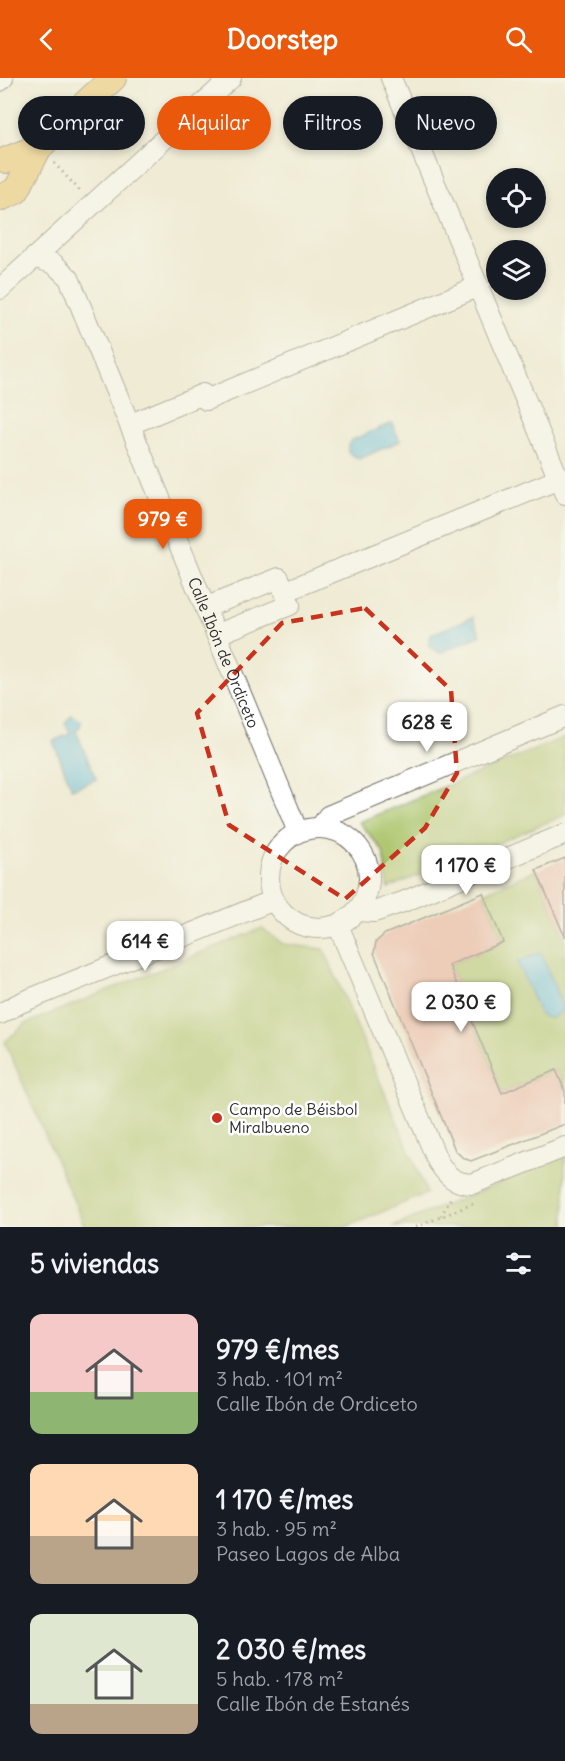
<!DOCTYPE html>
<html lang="es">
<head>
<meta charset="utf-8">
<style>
  :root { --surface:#171b24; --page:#20242c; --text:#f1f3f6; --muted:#9ea1a6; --accent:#ea580c }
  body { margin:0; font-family:Delius,sans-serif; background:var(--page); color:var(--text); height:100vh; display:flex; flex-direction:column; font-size:22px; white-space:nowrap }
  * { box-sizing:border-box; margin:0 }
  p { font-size:20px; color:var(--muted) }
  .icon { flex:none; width:33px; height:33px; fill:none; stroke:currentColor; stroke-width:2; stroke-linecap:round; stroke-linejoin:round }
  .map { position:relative; height:1149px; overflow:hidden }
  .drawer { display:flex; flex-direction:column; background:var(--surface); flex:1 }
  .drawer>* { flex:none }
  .guide { position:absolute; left:18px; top:18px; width:530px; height:54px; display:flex; gap:12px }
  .tools { position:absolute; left:486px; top:90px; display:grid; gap:12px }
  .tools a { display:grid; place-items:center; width:60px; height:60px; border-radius:50%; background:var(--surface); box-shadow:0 3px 9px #0003; font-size:30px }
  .price { position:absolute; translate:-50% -51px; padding:0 14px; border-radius:12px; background:#fff; color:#222; font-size:20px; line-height:39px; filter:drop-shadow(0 2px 3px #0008) }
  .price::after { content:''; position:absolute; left:50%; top:36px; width:18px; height:14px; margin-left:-9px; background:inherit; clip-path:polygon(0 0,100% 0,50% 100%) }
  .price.active { background:var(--accent); color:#fff }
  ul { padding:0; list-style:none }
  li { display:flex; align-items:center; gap:18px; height:150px; padding:0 30px }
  li span { display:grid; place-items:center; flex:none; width:168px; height:120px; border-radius:12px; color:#555 }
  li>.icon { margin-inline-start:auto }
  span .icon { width:72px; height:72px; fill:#fffc; stroke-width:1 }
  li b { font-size:26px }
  h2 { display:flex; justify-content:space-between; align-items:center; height:72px; padding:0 30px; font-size:26px }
  .chip { padding:0 21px; border-radius:27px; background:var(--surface); box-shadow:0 3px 9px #0003; font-size:21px; line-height:54px }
  .chip.active { background:var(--accent); color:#fff }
  header { display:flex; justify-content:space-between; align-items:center; height:78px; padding:0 30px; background:var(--accent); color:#fff; font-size:27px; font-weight:700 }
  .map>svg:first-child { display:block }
  .green { fill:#abc369; stroke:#6b774a; stroke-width:1.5 }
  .water { fill:#62bbe0; stroke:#467386; stroke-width:1.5 }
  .building { fill:#eba798 }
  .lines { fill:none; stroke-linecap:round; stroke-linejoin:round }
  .minor-casing { stroke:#706e66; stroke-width:22 }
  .major-casing { stroke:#706e66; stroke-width:28 }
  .path { stroke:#706e66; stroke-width:3; stroke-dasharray:1.5 4.5; stroke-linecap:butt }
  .minor { stroke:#fff; stroke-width:20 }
  .major { stroke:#efc469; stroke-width:26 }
  .marked { fill:none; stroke:#c8321e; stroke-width:4.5; stroke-dasharray:12 8; stroke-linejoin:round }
  .poi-dot { fill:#c8321e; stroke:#fff; stroke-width:2 }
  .labels { text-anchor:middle; stroke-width:5; stroke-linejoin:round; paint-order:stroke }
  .street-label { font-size:16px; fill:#2b2b2b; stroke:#fff }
  .poi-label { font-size:16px; fill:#2b2b2b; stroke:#fff; text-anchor:start }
</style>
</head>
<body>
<header><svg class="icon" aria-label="back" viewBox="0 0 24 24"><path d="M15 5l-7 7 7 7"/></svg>Doorstep<svg class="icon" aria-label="search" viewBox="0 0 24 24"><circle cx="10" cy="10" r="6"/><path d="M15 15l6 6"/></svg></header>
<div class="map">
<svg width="565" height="1149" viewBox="0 0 565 1149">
  <rect width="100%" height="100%" fill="#fff"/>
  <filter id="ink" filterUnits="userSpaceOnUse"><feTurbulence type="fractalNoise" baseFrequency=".0167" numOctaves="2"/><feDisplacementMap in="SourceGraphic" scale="12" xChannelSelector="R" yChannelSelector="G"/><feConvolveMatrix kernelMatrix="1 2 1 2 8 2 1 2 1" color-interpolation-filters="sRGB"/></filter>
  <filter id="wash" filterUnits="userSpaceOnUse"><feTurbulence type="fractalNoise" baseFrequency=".008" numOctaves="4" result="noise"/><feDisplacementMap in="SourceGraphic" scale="24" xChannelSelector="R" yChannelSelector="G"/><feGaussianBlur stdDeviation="1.35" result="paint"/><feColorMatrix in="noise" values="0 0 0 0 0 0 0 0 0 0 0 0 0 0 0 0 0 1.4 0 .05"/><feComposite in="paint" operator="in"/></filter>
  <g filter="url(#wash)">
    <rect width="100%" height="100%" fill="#efebd4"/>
    <g class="green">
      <polygon points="565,659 565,737 388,810 383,773 359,744"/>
      <polygon points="536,792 565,859 565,1013 556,992 502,1015 449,887 503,864 483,815"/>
      <polygon points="262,850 283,866 324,871 427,1115 346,1149 85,1149 5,964 25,946"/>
      <polygon points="565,1078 565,1149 392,1149"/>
    </g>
    <g class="water">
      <polygon points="392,345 400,363 359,381 348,374 348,367 352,362"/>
      <polygon points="473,539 481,557 440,575 429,568 429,561 432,556"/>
      <polygon points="72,637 81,643 80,649 76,653 96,701 72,711 53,663 70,656 65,645"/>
      <polygon points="541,874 562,928 560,935 550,941 540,937 517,884"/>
    </g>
    <g id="blocks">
      <g class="building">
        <polygon points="565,780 565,859 536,792"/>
        <polygon points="483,815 503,864 449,887 502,1015 556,992 565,1013 565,1046 471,1083 463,1080 455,1072 374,875 376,864 385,856"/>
      </g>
    </g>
  </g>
  <g filter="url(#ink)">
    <use href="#blocks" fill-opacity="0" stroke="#706e66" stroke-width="1.5"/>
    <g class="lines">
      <defs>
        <g id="minor">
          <polyline points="391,0 565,416"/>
          <polyline points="0,3 3,0"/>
          <path id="s1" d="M35 179 54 186 69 200 298 754"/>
          <polyline points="0,211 231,0"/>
          <polyline points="131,346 203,316 206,322 479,208"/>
          <polyline points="284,514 559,401"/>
          <polyline points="207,529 279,500 290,527 218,556"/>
          <circle cx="319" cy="800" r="50"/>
          <polyline points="320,750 328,738 565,638"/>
          <polyline points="358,833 374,834 403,824 565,756"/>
          <path d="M338 847 438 1084C448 1099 454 1105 472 1106L565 1069"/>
          <polyline points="0,936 20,925 274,822"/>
        </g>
        <g id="major">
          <polyline points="7,82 39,69"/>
          <polyline points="0,120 16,113 39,69 113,0"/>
        </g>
      </defs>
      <use href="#minor" class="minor-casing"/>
      <use href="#major" class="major-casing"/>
      <g class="path">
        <polyline points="54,85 80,113"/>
        <polyline points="441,1138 451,1120"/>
        <polyline points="416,1149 475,1125"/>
      </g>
      <use href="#minor" class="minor"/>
      <use href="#major" class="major"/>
    </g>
  </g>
  <path d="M0 0H565V1149H0ZM365 530 451 612 457 695 425 750 345 821 229 747 197 635 282 545Z" fill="#efebd4" fill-opacity=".55" fill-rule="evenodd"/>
  <path class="marked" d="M365 530 451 612 457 695 425 750 345 821 229 747 197 635 282 545Z"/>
  <circle class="poi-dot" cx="217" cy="1040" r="6"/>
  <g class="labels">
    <g class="street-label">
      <text dy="6" stroke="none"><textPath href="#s1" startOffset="446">Calle Ibón de Ordiceto</textPath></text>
    </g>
    <g class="poi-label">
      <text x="229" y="1037">Campo de Béisbol<tspan x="229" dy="18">Miralbueno</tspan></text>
    </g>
  </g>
</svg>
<div class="tools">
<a><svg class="icon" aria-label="locate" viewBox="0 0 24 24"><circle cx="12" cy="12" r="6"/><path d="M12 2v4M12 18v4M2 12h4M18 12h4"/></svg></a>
<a><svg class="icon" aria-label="layers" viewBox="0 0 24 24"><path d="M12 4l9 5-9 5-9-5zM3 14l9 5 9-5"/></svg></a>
</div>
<b class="price active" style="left:163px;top:472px">979 €</b>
<b class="price" style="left:427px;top:675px">628 €</b>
<b class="price" style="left:466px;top:818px">1 170 €</b>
<b class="price" style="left:145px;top:894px">614 €</b>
<b class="price" style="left:461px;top:955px">2 030 €</b>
<div class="guide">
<a class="chip">Comprar</a>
<a class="chip active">Alquilar</a>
<a class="chip">Filtros</a>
<a class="chip">Nuevo</a>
</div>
</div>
<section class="drawer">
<h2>5 viviendas<svg class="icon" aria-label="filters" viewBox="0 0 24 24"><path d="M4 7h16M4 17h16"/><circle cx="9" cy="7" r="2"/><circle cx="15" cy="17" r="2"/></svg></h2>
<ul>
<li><span style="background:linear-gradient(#f6c9c9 65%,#8fb573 0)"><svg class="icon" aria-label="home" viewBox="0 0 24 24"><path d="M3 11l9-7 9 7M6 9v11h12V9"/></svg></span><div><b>979 €/mes</b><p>3 hab. · 101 m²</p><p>Calle Ibón de Ordiceto</p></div></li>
<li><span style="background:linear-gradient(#ffd9b3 60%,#b9a48a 0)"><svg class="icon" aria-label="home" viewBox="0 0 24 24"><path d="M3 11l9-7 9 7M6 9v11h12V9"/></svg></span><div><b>1 170 €/mes</b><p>3 hab. · 95 m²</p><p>Paseo Lagos de Alba</p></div></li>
<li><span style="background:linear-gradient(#dfe7d0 75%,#b9a48a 0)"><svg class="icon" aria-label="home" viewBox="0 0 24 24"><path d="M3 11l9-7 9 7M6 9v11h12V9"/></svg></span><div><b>2 030 €/mes</b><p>5 hab. · 178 m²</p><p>Calle Ibón de Estanés</p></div></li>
</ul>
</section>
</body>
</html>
